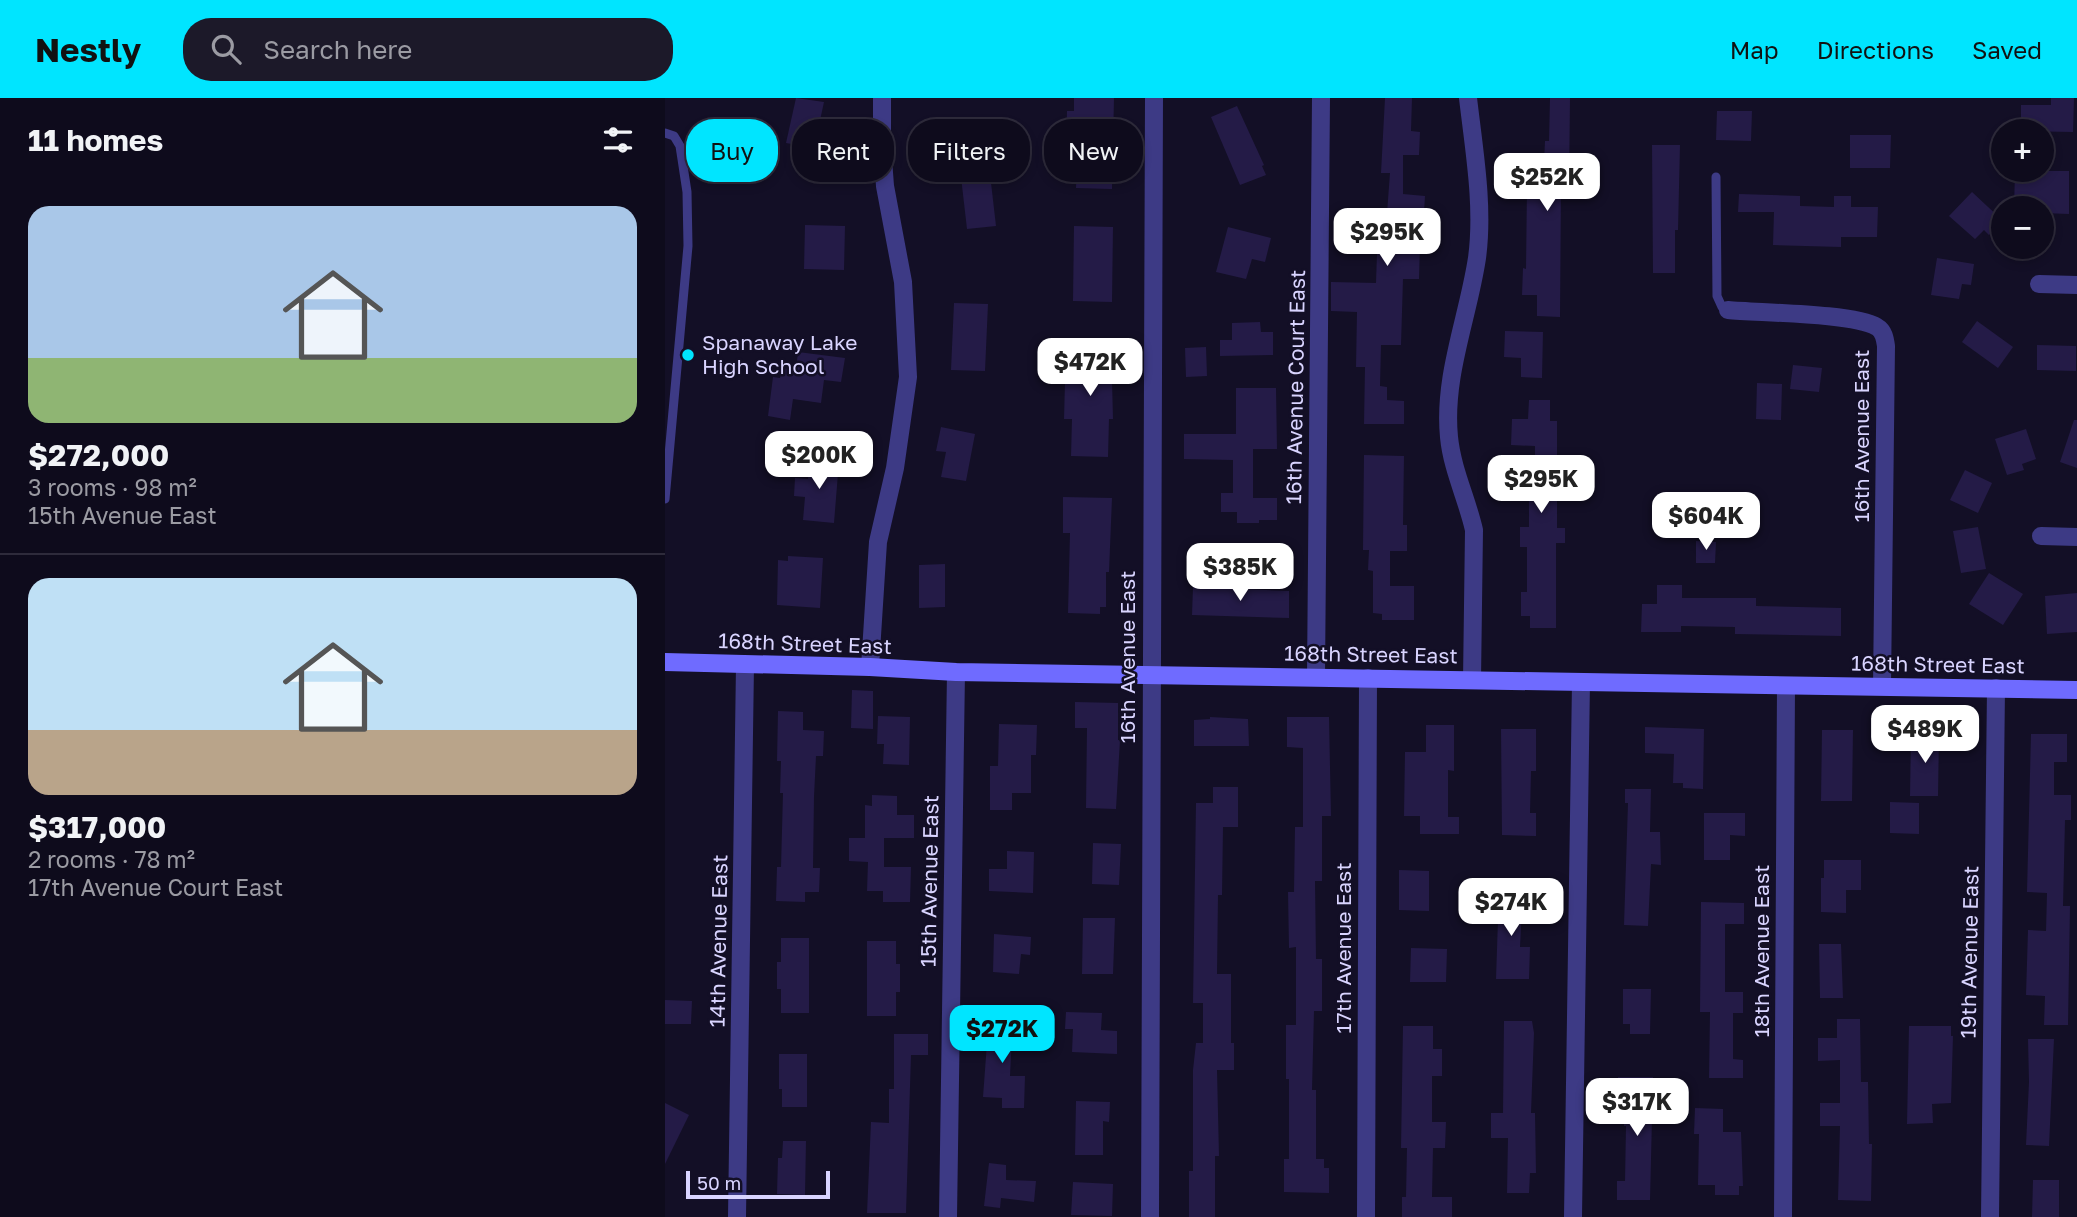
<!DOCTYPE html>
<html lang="en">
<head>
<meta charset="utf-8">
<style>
  :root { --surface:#0e0b1c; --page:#1c1929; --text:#f1f3f6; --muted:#9b9ba3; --line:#2e2b3b; --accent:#00e5ff }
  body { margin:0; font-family:"Golos Text",sans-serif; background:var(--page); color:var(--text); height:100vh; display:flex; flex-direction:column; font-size:26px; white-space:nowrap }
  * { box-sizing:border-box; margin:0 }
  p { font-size:23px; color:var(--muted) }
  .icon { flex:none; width:38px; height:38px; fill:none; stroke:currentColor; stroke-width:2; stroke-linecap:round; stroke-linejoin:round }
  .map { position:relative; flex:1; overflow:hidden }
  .panel { display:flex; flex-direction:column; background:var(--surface); width:665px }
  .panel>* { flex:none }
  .guide { position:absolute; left:21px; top:21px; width:665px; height:63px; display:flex; gap:14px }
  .tools { position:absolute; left:1326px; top:21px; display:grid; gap:14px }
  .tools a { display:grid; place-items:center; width:63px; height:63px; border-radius:50%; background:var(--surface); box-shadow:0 4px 10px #0003,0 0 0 2px var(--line); font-size:35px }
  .scale { position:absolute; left:21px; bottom:18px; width:144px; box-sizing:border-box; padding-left:7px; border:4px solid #d9d4ff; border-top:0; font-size:19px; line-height:24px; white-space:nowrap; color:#d9d4ff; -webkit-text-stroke:5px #130f26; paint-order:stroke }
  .price { position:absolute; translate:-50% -60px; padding:0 16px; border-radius:14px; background:#fff; color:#222; font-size:23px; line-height:46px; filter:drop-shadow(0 2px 4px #0008) }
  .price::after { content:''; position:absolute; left:50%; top:42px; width:21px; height:16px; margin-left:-10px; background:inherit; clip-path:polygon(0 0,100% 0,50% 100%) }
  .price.on { background:var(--accent); color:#111 }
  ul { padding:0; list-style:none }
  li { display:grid; align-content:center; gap:14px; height:371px; padding:0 28px }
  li+li { border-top:2px solid var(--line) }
  li span { display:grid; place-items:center; height:217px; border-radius:21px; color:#555 }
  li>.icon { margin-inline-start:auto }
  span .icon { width:126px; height:126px; fill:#fffc; stroke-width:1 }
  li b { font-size:30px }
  h2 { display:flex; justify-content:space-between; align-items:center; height:84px; padding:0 28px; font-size:30px }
  .pill { padding:0 24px; border-radius:28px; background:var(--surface); box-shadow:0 4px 10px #0003,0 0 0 2px var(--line); font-size:24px; line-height:63px }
  .pill.on { background:var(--accent); color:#111 }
  header { display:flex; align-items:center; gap:42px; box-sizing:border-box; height:98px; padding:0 35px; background:var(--accent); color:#111 }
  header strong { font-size:33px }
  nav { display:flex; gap:38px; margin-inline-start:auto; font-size:24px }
  .search { width:490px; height:63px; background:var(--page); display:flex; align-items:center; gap:18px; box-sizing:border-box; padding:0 24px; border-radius:28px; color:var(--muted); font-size:26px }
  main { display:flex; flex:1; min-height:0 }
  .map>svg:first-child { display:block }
  .building { fill:#241b47 }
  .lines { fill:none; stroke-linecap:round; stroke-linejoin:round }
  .lane { stroke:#3d3a85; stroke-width:9 }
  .street { stroke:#3d3a85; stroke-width:18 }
  .secondary { stroke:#6f6bff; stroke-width:18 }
  .poi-dot { fill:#00e5ff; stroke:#130f26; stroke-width:2.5 }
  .labels { text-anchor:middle; stroke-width:5; stroke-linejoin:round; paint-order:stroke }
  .poi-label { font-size:21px; fill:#d9d4ff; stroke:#130f26; text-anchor:start }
  .street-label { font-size:21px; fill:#d9d4ff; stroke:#130f26 }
</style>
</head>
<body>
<header>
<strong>Nestly</strong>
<div class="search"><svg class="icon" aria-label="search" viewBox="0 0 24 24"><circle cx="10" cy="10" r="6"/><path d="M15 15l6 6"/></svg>Search here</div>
<nav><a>Map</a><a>Directions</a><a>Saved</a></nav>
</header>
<main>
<section class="panel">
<h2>11 homes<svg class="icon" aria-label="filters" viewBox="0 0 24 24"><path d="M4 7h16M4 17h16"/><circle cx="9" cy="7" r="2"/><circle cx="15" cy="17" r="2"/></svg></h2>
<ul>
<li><span style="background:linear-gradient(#a9c7e8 70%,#8fb573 0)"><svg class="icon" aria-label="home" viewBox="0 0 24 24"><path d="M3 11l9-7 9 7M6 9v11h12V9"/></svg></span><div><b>$272,000</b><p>3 rooms · 98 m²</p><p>15th Avenue East</p></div></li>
<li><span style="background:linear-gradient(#bfe0f5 70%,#b9a48a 0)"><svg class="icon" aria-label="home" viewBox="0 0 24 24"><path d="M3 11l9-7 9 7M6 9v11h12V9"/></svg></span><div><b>$317,000</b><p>2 rooms · 78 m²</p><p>17th Avenue Court East</p></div></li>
</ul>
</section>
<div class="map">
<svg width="1412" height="1119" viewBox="0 0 1412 1119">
  <rect width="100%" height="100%" fill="#130f26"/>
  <g class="building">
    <polygon points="131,0 159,4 149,50 121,45"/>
    <polygon points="409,0 449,0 447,91 411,90 412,50 401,50 402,13 409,13"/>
    <polygon points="720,0 747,0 746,33 755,34 754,57 738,57 738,96 760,98 757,146 755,146 754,181 738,181 736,247 716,247 715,288 722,289 722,302 739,303 739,326 699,326 700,269 691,269 692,214 666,213 666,184 711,185 712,155 719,155 725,75 716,75"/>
    <polygon points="885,0 905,0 904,88 896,88 895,219 872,218 872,197 857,197 858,170 861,171 862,88 857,88 857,64 879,64 880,43 884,43"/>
    <polygon points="1386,0 1409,0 1408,34 1356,33 1356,7 1386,7"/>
    <polygon points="572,8 599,67 597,68 601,77 575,87 546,19"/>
    <polygon points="1052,13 1087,13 1086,43 1051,42"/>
    <polygon points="1185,37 1226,37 1225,70 1185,70"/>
    <polygon points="987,47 1015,47 1013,132 1010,132 1010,175 988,175"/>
    <polygon points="1350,73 1404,73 1404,116 1377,115 1377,110 1349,110"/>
    <polygon points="325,76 331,128 302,131 296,79"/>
    <polygon points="1307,94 1337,122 1324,137 1319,132 1310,141 1284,118"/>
    <polygon points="1074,96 1135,98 1135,108 1169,109 1169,98 1186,98 1186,109 1213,109 1212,139 1176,139 1176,149 1108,147 1109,114 1073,114"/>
    <polygon points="140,127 180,128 179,172 139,171"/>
    <polygon points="409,128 448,129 447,204 408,203"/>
    <polygon points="563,129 606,140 600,164 587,161 581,181 551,174"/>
    <polygon points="1272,160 1309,166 1306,187 1297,186 1294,201 1266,197"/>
    <polygon points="289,205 323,206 320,273 286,272"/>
    <polygon points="1312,223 1348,249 1333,270 1297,244"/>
    <polygon points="595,224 596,234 608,234 608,257 555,258 555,242 567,242 567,225"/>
    <polygon points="840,233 878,234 877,280 856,279 856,260 839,259"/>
    <polygon points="406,243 446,244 448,321 444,321 443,359 406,358 407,321 399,321 400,284 405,284"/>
    <polygon points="1372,247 1411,248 1411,273 1372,272"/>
    <polygon points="541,249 542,278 521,279 520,250"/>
    <polygon points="133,254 180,260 176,284 159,282 156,305 128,301 125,322 103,318 108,279 115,280 117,270 131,272"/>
    <polygon points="1128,267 1157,270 1154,294 1125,291"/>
    <polygon points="1092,285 1117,286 1116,322 1091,321"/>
    <polygon points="571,290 611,290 612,351 588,351 588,400 612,400 612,422 594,422 594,425 572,425 572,414 556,414 556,395 568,395 568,362 519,361 519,336 571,336"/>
    <polygon points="864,302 885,302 885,323 892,323 892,430 900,430 900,445 891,445 891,530 865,530 865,518 856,518 856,494 862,494 862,449 855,449 855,429 864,429 864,386 870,386 870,348 846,347 847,321 863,321"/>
    <polygon points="1409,322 1412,322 1412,370 1395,364"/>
    <polygon points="276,329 310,336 301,383 276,379 281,354 271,353"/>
    <polygon points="1361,331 1371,361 1357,366 1359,372 1342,377 1330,341"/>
    <polygon points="699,357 739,358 738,427 742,427 742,453 725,453 725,488 749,488 749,522 717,522 717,516 708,515 708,473 703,472 704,452 698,452"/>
    <polygon points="145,361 174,363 169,425 138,422 140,399 129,398 130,380 143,381"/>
    <polygon points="1300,372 1327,385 1313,415 1285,402"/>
    <polygon points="398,399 447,400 444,474 441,474 441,509 435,509 435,516 403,515 405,435 398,435"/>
    <polygon points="1313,429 1321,471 1296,475 1288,433"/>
    <polygon points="1031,443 1051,444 1050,465 1031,465"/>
    <polygon points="123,458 158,460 155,510 112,507 113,462 123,463"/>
    <polygon points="280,466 280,509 254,510 254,467"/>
    <polygon points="1324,475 1358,496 1338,527 1304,506"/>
    <polygon points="992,487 1017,487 1017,500 1091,500 1091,508 1176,510 1176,538 1070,536 1070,529 1016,528 1016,534 976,534 977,506 992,506"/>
    <polygon points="528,489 624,493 624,520 527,517"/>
    <polygon points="1412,495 1412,534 1382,536 1380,498"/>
    <polygon points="187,592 208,593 208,631 186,630"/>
    <polygon points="410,604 453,605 453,642 455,642 451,711 421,710 422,630 410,630"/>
    <polygon points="113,613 138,614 138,632 159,633 158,658 151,658 149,699 148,770 155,770 154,794 140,794 140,804 111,803 112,769 116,769 118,695 115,695 116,663 112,663"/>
    <polygon points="213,618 245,619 244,667 218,666 219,646 212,646"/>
    <polygon points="545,619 583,621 584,648 529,648 529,622 545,621"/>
    <polygon points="622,619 664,619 666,718 657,718 657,783 650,783 651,861 657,861 657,913 649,913 647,992 651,992 651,1061 659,1061 659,1070 664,1070 664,1095 619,1094 619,1061 624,1061 624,981 621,981 621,927 631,927 631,849 624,850 623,794 629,794 630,729 638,729 638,650 622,649"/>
    <polygon points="334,626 372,627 371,657 366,657 366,695 347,695 347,712 325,712 325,668 333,668"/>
    <polygon points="761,627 789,627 789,673 783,672 783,719 794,719 794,736 755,736 755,718 739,718 740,654 761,654"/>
    <polygon points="980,629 1039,631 1038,691 1018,690 1018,685 1008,685 1009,656 980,655"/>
    <polygon points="836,631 871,631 871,673 866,673 865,715 871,715 871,738 837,737"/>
    <polygon points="1157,632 1188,632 1187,703 1156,703"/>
    <polygon points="1246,636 1274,636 1273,698 1245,698"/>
    <polygon points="1366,636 1402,636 1402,664 1389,664 1389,697 1406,697 1406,722 1400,722 1398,808 1405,808 1403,927 1379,927 1380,898 1361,897 1363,832 1381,833 1382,795 1362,794"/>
    <polygon points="548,689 573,689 573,729 558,729 557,797 553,797 552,876 566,876 566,945 569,945 569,972 552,972 554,1058 550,1058 550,1119 524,1119 524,1073 528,1073 528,972 531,945 538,945 538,905 528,905 531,705 548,705"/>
    <polygon points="960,691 986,691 985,734 995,734 996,767 986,766 983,828 959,827 963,705 960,705"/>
    <polygon points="207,697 232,698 232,717 249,717 249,740 219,740 219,769 246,769 245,804 218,804 218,793 202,793 203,764 184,763 184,740 200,740 200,707 207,708"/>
    <polygon points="1225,704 1254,705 1254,736 1225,735"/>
    <polygon points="1039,715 1080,715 1080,738 1065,737 1065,762 1039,762"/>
    <polygon points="428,745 456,746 454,787 427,786"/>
    <polygon points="342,753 369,754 368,795 324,793 324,771 342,771"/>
    <polygon points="1159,762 1196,762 1196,792 1181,792 1181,815 1156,814 1156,780 1159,780"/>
    <polygon points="734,772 764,773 764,813 734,812"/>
    <polygon points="834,791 858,792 855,849 865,849 864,881 831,881"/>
    <polygon points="1036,804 1079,805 1079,826 1060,826 1060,894 1078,894 1078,915 1068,915 1068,961 1078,962 1078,980 1044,980 1045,914 1035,914"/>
    <polygon points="418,820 450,820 448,876 417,876"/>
    <polygon points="329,836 366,839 365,857 356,856 354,876 328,874"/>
    <polygon points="116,840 144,840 144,915 116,915 116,891 112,891 112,864 116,864"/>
    <polygon points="202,843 231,843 231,866 235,866 235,894 231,894 231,918 202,918"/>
    <polygon points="1154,846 1176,846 1178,900 1155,900"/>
    <polygon points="746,850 782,851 781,884 745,884"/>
    <polygon points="958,891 986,891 985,936 965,936 965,926 958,926"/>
    <polygon points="0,902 27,903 26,926 0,926"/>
    <polygon points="401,914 437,915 436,932 452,933 452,956 407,954 408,931 400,931"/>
    <polygon points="324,918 348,919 345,978 360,978 359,1010 337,1010 337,1000 318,999"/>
    <polygon points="1172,921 1195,921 1196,984 1203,984 1204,1046 1207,1046 1206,1103 1173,1102 1175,1028 1155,1028 1155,1005 1175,1005 1175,962 1153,963 1153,940 1172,940"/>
    <polygon points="839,923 867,923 869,935 866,1015 870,1015 871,1075 865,1075 864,1095 842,1095 843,1040 826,1040 826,1015 838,1015"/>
    <polygon points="738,928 768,928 768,951 777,951 777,978 767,978 767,1024 781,1024 780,1050 768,1050 767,1099 787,1099 787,1119 737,1119 737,1099 741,1099 742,1050 736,1050"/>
    <polygon points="1244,928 1286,928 1286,938 1288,938 1286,1005 1267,1006 1268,1025 1242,1026"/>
    <polygon points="229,936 263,936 263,957 246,957 241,1115 202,1115 206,1024 224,1025 224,991 229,991"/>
    <polygon points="1363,941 1389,941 1384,1048 1361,1047 1364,984"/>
    <polygon points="114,956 142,956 142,1009 117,1009 117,991 114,991"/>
    <polygon points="953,979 988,979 985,1102 952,1102 952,1083 960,1083 961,1028 959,1028 959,994 953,994"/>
    <polygon points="411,1003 445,1004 444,1024 438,1023 438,1057 410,1057"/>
    <polygon points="0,1005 24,1017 0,1066"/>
    <polygon points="1030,1010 1058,1011 1058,1034 1076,1034 1078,1088 1074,1088 1074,1097 1050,1097 1050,1087 1033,1087 1034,1036 1029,1036"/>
    <polygon points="118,1043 141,1043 140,1097 112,1096 113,1060 117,1060"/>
    <polygon points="324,1065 341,1067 341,1082 371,1083 369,1104 336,1100 335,1110 319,1108"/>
    <polygon points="1368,1082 1394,1082 1394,1119 1367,1119"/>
    <polygon points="408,1084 448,1086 447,1118 406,1117"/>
  </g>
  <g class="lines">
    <g class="lane">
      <polyline points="0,35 9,38 15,48 22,94 23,148 0,401"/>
      <polyline points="1051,79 1052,198 1057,209 1063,212"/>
    </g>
    <g class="street">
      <path d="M803 0C809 52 819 108 812 160 803 220 778 278 784 339 787 371 802 401 809 432L807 582"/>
      <polyline points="1374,186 1412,187"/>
      <path d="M1063 212C1094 215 1189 215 1212 229 1219 233 1220 241 1221 248L1217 588"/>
      <polyline points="1376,438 1412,439"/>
      <polyline points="205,569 213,444 230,370 243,279 238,184 220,88 217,48 217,0"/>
      <polyline points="651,578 656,0"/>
      <polyline points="72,1119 80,567"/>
      <polyline points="283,1119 291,574"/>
      <polyline points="485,1119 489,0"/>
      <polyline points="701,1119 703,580"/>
      <polyline points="908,1119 916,584"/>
      <polyline points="1118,1119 1121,588"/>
      <polyline points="1325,1119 1331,590"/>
    </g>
    <polyline class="secondary" points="0,564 205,569 291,574 1412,592"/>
  </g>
  <circle class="poi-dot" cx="23" cy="257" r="7"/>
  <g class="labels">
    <g class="poi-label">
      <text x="37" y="252">Spanaway Lake<tspan x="37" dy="24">High School</tspan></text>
    </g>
    <g class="street-label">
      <text transform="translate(631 289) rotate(-89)" y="7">16th Avenue Court East</text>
      <text transform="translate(1197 338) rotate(-90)" y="7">16th Avenue East</text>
      <text transform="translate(140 546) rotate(2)" y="7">168th Street East</text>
      <text transform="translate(706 557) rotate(1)" y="7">168th Street East</text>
      <text transform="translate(463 559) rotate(-90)" y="7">16th Avenue East</text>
      <text transform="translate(1273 567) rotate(1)" y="7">168th Street East</text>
      <text transform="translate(265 783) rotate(-89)" y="7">15th Avenue East</text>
      <text transform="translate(54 843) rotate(-89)" y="7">14th Avenue East</text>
      <text transform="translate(679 850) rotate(-90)" y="7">17th Avenue East</text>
      <text transform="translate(1097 853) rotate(-90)" y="7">18th Avenue East</text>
      <text transform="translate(1305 854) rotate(-89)" y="7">19th Avenue East</text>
    </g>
  </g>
</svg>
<div class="tools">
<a>+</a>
<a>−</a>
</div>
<div class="scale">50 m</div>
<b class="price" style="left:882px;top:115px">$252K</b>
<b class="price" style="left:722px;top:170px">$295K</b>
<b class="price" style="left:425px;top:300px">$472K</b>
<b class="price" style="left:154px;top:393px">$200K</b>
<b class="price" style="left:876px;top:417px">$295K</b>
<b class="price" style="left:1041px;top:454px">$604K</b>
<b class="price" style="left:575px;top:505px">$385K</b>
<b class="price" style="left:1260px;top:667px">$489K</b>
<b class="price" style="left:846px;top:840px">$274K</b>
<b class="price on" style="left:337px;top:967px">$272K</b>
<b class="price" style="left:972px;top:1040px">$317K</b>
<div class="guide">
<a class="pill on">Buy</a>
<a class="pill">Rent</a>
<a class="pill">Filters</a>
<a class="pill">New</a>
</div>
</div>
</main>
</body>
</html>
